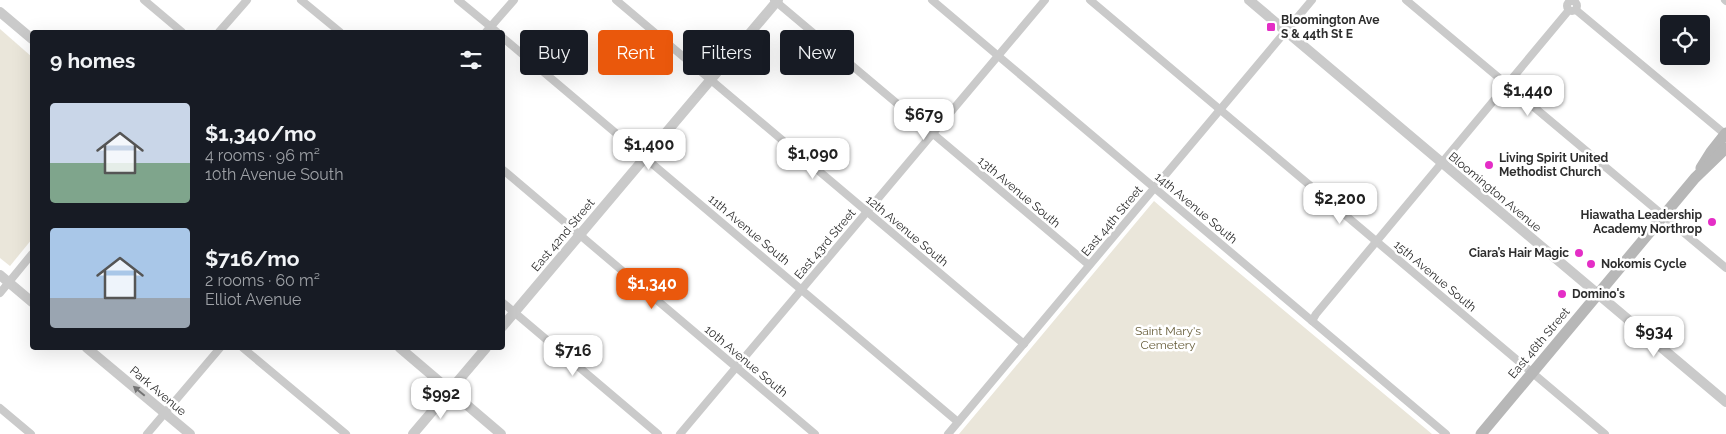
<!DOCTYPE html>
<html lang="en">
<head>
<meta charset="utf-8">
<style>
  :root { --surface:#171b24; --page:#242831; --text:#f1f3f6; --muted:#9ea1a6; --accent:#ea580c }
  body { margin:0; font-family:Raleway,sans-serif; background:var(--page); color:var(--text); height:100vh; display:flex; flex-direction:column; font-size:19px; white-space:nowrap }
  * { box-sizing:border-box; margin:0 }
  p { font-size:16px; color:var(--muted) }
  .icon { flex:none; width:28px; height:28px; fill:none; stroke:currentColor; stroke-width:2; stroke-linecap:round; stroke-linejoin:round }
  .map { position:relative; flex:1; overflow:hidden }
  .side { position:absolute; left:30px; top:30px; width:475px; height:320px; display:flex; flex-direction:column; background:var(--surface); border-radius:5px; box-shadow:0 5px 20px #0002 }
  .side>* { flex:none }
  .guide { position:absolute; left:520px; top:30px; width:475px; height:45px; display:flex; gap:10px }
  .controls { position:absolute; left:1660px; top:15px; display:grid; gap:10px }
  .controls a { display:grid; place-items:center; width:50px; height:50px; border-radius:5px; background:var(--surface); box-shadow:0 5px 20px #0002; font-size:25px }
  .price { position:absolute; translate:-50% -42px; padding:0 11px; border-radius:10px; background:#fff; color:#222; font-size:16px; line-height:32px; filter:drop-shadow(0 1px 2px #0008) }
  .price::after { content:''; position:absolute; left:50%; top:30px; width:15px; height:11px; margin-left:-8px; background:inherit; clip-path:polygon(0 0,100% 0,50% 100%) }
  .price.active { background:var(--accent); color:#fff }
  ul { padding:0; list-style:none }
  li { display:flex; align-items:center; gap:15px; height:125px; padding:0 20px }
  li span { display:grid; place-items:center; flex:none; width:140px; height:100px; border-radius:5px; color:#555 }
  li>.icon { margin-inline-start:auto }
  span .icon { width:60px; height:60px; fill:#fffc; stroke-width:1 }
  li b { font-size:21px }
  h2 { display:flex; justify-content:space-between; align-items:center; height:60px; padding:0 20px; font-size:21px }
  .pill { padding:0 18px; border-radius:5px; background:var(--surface); box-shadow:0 5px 20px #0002; font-size:18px; line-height:45px }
  .pill.active { background:var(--accent); color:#fff }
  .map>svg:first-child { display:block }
  .green { fill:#eae6da }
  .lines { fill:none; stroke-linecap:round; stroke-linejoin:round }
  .minor { stroke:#cacaca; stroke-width:8 }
  .tertiary { stroke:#cacaca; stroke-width:10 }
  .secondary { stroke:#b7b7b7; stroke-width:11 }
  .oneway { fill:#747474 }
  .poi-dot { fill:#e42ec6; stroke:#fff; stroke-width:2 }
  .labels { text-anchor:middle; stroke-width:5; stroke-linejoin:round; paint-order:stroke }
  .poi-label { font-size:12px; font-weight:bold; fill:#2d2d2d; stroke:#fff; text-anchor:start }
  .street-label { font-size:12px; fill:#2d2d2d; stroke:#fff }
  .park-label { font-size:12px; fill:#685e3b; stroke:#fff }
</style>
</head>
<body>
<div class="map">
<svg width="1726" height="434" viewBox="0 0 1726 434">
  <rect width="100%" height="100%" fill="#fff"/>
  <g class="green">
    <polygon points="0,29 32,57 32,239 10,266 0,258"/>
    <polygon points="1154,201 1183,226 1432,434 959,434"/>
  </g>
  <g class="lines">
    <g class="minor">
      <polyline points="144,0 182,32"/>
      <polyline points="301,0 340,32"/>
      <polyline points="458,0 497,32"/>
      <polyline points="616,0 1024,344"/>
      <polyline points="774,0 1089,265"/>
      <polyline points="932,0 1446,434"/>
      <polyline points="1090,0 1605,434"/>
      <polyline points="1406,0 1726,268"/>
      <polyline points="1725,0 1726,1"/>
      <circle cx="1572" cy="6" r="5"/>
      <polyline points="1576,10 1726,135"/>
      <polyline points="219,32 247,0"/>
      <polyline points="486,32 514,0"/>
      <polyline points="502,37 958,422"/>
      <polyline points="502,169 815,434"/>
      <polyline points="0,293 32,254"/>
      <polyline points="502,302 658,434"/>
      <polyline points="1312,321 1316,314 1569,10"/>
      <polyline points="243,348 346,434"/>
      <polyline points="0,408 31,434"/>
      <polyline points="147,434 220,348"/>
      <polyline points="680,434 1045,0"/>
      <polyline points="948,434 1312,0"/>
    </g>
    <g class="tertiary">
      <polyline points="1249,0 1726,402"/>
      <polyline points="0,12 32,39"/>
      <polyline points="0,275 32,302"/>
      <polyline points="502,327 778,0"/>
      <polyline points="87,348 190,434"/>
      <polyline points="400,348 501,434"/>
      <polyline points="413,434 486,348"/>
    </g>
    <g class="secondary">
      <polyline points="1701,168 1711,152 1726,133"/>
      <polyline points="1481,434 1695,178 1726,148"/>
    </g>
  </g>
  <defs><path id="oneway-solid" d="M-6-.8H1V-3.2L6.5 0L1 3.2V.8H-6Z" transform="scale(1.25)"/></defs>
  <use class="oneway" href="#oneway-solid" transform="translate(139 391) rotate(-140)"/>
  <g class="poi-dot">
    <rect x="1266" y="22" width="10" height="10" rx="2.5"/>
    <circle cx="1489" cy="165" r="5"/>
    <circle cx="1712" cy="222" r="5"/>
    <circle cx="1579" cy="253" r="5"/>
    <circle cx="1591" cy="264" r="5"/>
    <circle cx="1562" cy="294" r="5"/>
  </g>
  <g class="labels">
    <g class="poi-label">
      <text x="1281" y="24">Bloomington Ave<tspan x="1281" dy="14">S &amp; 44th St E</tspan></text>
      <text x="1499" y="162">Living Spirit United<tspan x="1499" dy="14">Methodist Church</tspan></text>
      <text x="1702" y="219" text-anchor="end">Hiawatha Leadership<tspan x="1702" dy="14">Academy Northrop</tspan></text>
      <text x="1569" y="257" text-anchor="end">Ciara’s Hair Magic</text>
      <text x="1601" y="268">Nokomis Cycle</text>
      <text x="1572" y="298">Domino's</text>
    </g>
    <g class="street-label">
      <text transform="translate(1019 192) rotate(40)" y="4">13th Avenue South</text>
      <text transform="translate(1495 192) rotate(40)" y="4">Bloomington Avenue</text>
      <text transform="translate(1196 208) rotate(40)" y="4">14th Avenue South</text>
      <text transform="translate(1112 221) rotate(-50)" y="4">East 44th Street</text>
      <text transform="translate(749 230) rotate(40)" y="4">11th Avenue South</text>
      <text transform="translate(907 231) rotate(40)" y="4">12th Avenue South</text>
      <text transform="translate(563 235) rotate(-50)" y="4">East 42nd Street</text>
      <text transform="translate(825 244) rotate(-50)" y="4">East 43rd Street</text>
      <text transform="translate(1435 276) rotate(40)" y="4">15th Avenue South</text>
      <text transform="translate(1539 343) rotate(-50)" y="4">East 46th Street</text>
      <text transform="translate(746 361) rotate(40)" y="4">10th Avenue South</text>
      <text transform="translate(158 391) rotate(40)" y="4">Park Avenue</text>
    </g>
    <g class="park-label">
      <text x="1168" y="335">Saint Mary's<tspan x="1168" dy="14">Cemetery</tspan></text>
    </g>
  </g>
</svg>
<div class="controls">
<a><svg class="icon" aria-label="locate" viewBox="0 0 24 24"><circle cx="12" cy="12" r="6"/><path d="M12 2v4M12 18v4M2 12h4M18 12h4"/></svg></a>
</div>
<b class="price" style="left:1528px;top:117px">$1,440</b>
<b class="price" style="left:924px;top:141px">$679</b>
<b class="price" style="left:649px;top:171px">$1,400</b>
<b class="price" style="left:813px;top:180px">$1,090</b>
<b class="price" style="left:1340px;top:225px">$2,200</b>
<b class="price active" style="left:652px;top:310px">$1,340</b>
<b class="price" style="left:1654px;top:358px">$934</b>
<b class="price" style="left:573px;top:377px">$716</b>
<b class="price" style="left:441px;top:420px">$992</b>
<div class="guide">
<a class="pill">Buy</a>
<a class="pill active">Rent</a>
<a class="pill">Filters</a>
<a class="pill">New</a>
</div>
<section class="side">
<h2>9 homes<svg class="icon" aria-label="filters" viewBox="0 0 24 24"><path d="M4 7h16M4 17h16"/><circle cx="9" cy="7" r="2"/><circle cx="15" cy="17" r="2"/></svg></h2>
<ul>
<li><span style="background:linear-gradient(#c9d6e8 60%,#7fa58c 0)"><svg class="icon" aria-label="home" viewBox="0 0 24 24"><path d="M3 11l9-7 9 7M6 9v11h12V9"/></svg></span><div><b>$1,340/mo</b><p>4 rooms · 96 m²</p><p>10th Avenue South</p></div></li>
<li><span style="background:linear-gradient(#a9c7e8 70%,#9aa5b1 0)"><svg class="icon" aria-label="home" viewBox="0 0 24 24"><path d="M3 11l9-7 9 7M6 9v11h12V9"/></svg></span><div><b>$716/mo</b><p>2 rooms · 60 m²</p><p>Elliot Avenue</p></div></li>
</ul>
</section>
</div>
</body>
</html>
